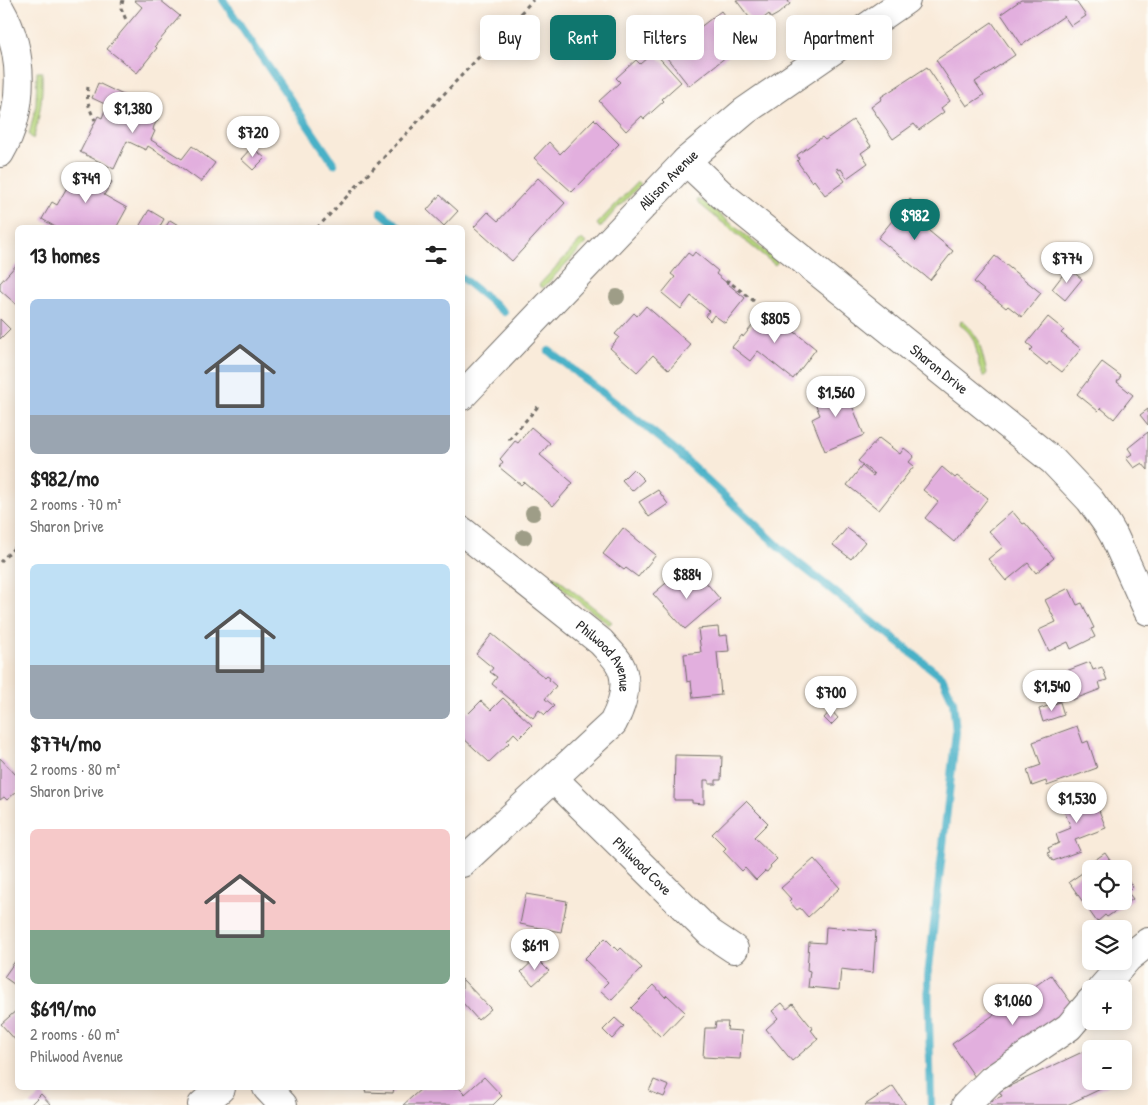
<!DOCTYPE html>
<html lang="en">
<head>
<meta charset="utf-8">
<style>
  :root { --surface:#fff; --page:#f6f6f6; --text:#222; --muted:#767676; --accent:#0f766e }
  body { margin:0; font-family:"Patrick Hand",sans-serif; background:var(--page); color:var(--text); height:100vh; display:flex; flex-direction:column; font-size:19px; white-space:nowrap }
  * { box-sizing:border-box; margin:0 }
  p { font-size:16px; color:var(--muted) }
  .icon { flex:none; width:28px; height:28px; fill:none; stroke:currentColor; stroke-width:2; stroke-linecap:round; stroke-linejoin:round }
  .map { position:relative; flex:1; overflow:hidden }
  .side { position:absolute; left:15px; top:225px; width:450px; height:865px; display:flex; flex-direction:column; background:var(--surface); border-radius:8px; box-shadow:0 2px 12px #0003 }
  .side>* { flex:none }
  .banner { position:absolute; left:480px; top:15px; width:475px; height:45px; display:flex; gap:10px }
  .controls { position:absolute; left:1082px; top:860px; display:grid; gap:10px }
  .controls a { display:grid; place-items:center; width:50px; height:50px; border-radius:8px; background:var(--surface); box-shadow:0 2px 12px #0003; font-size:25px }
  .price { position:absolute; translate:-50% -42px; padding:0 11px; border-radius:18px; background:#fff; color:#222; font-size:16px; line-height:32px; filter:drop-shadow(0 1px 2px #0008) }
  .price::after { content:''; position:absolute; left:50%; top:30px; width:15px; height:11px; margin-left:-8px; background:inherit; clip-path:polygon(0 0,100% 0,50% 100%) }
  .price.current { background:var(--accent); color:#fff }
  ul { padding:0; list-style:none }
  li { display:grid; align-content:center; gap:10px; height:265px; padding:0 15px }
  li span { display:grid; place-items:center; height:155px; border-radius:8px; color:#555 }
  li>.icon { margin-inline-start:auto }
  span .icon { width:90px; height:90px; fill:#fffc; stroke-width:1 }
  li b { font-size:21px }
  h2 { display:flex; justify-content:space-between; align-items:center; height:60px; padding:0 15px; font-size:21px }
  .tag { padding:0 18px; border-radius:8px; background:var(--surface); box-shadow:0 2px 12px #0003; font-size:18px; line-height:45px }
  .tag.current { background:var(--accent); color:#fff }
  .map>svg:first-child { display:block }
  .green { fill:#b5d57c; stroke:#708054 }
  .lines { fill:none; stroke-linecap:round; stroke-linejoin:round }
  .stream { stroke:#48b1c7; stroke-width:8 }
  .building { fill:#e2afde }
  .minor-casing { stroke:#736e68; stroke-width:30 }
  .path { stroke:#736e68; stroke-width:3; stroke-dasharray:4 4; stroke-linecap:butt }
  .minor { stroke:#fff; stroke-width:28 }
  .tree { fill:#9e9d87 }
  .labels { text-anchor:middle; stroke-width:5; stroke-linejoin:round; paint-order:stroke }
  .street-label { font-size:15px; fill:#2b2b2b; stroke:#fdfcf7 }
</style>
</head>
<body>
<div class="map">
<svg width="1148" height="1105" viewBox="0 0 1148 1105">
  <rect width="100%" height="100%" fill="#fdfcf7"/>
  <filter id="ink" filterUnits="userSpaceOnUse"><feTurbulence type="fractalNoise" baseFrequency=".02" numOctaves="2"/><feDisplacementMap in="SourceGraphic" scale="10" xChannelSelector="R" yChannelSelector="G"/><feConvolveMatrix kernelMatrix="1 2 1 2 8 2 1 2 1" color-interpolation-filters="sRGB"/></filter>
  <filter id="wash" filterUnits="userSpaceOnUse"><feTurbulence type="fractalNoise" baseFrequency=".0096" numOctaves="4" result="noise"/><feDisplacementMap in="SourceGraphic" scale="20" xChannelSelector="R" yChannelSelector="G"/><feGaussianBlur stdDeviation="1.12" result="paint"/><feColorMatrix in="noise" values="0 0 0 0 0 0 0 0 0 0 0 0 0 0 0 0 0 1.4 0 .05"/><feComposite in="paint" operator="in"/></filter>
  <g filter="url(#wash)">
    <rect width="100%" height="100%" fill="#f9ebda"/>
    <g class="green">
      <path d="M37 72H42C43 96 40 117 33 139L29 135 36 105Z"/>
      <polygon points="638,181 641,184 621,205 620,205 600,228 597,224"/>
      <polygon points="698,199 706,203 778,262 775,265 697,202"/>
      <polygon points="582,239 586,243 543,288 539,285"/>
      <path d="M961 320 971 329 979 341 987 373 984 377C973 361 983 340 960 325Z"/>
      <polygon points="554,576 612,622 610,624 608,624 551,580"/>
    </g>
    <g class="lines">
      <g class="stream">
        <polyline points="223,0 334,164"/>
        <polyline points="381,212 400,228"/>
        <polyline points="462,278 504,312"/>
        <polyline points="549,351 673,448 788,555 942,677 953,701 956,732 928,976 931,1105"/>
      </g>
    </g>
    <g id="blocks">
      <g class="building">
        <polygon points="134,0 160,0 180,16 155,46 157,48 137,73 107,49 142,7"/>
        <polygon points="736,0 790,0 788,1 790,4 778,14 771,18 769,14 755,25"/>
        <polygon points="1021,0 1075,0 1086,16 1071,26 1064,16 1022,45 1001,14"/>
        <polygon points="721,11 745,42 689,86 656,44 673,31 681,42"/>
        <polygon points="992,22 1015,55 975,82 984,95 967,106 936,60"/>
        <polygon points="654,52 681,82 662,99 664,101 644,119 642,116 626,131 599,101 620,82 616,78 636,60 640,64"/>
        <polygon points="927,67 950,101 941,108 944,112 919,130 914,124 893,139 871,107 882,99 881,97"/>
        <polygon points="98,83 138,102 137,104 156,114 155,117 158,119 154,126 153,130 155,131 151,140 182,159 192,146 215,163 201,182 178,165 148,146 146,150 127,141 114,169 80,152 98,116 102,118 107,105 92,98"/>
        <polygon points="594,119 619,144 572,192 534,158 549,142 560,154"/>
        <polygon points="853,120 871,146 861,153 868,163 847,178 841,169 839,170 838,168 836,169 845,181 825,195 814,180 812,182 797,161 799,159 797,155 822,137 825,140"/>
        <polygon points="252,147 265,158 253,170 241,159"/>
        <polygon points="83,165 112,182 104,195 127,208 116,228 57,228 42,219 52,202 57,205 74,175 76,176"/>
        <polygon points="538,178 565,203 512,261 474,227 488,212 498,221"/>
        <polygon points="440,195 458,211 444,226 427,210"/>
        <polygon points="910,199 925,211 917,221 953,251 930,280 878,238"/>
        <polygon points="149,210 164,219 159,228 143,228 140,225"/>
        <polygon points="170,220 183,228 165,228"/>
        <polygon points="695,252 718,271 716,274 745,298 725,323 714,315 710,321 705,316 709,311 691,296 681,309 662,293 675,277 671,274 688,253 692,256"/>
        <polygon points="995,256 1041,293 1022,317 1008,306 1006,308 974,282"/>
        <polygon points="18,263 18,306 0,290 0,283"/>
        <polygon points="1068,268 1082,279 1065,300 1052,289"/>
        <polygon points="646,306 691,345 669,370 653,355 637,372 610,348 619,337 615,334 634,313 637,316"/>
        <polygon points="766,309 816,349 793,379 758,351 750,361 732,347 742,335 743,337"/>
        <polygon points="1048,317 1064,330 1061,333 1081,349 1062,372 1049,362 1047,365 1030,351 1033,348 1027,343"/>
        <polygon points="0,319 10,329 0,339"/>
        <polygon points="1102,362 1121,376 1117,382 1133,395 1114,419 1101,408 1098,411 1077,394"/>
        <polygon points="839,384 846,399 849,398 864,435 825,451 812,419 820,415 812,396"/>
        <polygon points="1148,409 1148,425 1140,415"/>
        <polygon points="531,427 550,443 540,455 573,483 553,506 524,482 521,485 499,467 503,462 500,459 515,441 518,443"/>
        <polygon points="1148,432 1148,470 1142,463 1134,468 1126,458 1132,454 1128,448"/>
        <polygon points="879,438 900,454 904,448 914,456 909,462 914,466 879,510 847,485 862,466 873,476 874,474 858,461"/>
        <polygon points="942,467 955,478 957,476 978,492 979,491 988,498 954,542 925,518 938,502 923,490"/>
        <polygon points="633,469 644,480 632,491 622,480"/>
        <polygon points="658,490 668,504 649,517 639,502"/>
        <polygon points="1012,511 1023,524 1025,523 1054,558 1036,573 1028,563 1006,581 988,559 1003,547 989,531"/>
        <polygon points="623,528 656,555 638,577 626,568 624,570 603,554"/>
        <polygon points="847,528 865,542 851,559 833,545"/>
        <polygon points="692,575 700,584 704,580 720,599 685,629 653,594 671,579 678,587"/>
        <polygon points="1069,588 1077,605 1082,603 1094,628 1091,629 1095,637 1071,649 1068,642 1049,651 1039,630 1056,622 1045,600"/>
        <polygon points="718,627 719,636 727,635 729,651 717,652 721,695 693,698 691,681 687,682 684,654 701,652 698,629"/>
        <polygon points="492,634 545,678 547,676 550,678 549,680 556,686 545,699 554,706 545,715 539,710 533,718 492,684 497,677 490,672 493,668 476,654"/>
        <polygon points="1090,662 1093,670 1102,667 1107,680 1099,682 1101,689 1072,700 1071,697 1054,703 1045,679"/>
        <polygon points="503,698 532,725 519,738 514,733 507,741 509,743 489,762 462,737 462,706 469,713 481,701 491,710"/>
        <polygon points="1060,702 1064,715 1043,722 1039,709"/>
        <polygon points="831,710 838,718 831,725 824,718"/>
        <polygon points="1077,726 1083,743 1088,741 1097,768 1047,786 1046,781 1032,786 1027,770 1041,765 1033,742"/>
        <polygon points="675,755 722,756 721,780 716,780 716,784 709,784 709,780 704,780 704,804 692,803 692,800 674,800"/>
        <polygon points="0,758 18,777 18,790 7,800 4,797 0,800"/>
        <polygon points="1085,789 1092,805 1096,803 1106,828 1075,840 1080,851 1053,861 1047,853 1050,852 1048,848 1059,843 1056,834 1071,828 1060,800"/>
        <polygon points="746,801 768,823 754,837 777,859 770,866 771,867 767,872 765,871 756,880 745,868 742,871 723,851 726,848 712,834"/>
        <polygon points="1105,853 1115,868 1117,866 1120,869 1091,869 1091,901 1124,901 1124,875 1133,887 1127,891 1133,899 1107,917 1105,915 1097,922 1069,882 1085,871 1083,868"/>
        <polygon points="814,859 840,888 808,917 800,908 797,910 789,901 791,899 781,888"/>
        <polygon points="526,894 567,901 561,932 520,924"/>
        <polygon points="826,927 876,931 873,973 841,969 839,990 808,987 810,971 807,970 809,942 825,943"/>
        <polygon points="605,938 618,951 621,948 642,968 611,1000 600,990 608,982 584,959"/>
        <polygon points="18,957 18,987 4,977"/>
        <polygon points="536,958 549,971 533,985 521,972"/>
        <polygon points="1051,975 1075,1008 975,1077 952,1044"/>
        <polygon points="462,979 491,1009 478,1020 462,1002"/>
        <polygon points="654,985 665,997 667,995 685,1012 661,1037 631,1008"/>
        <polygon points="782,1003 787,1009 793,1004 813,1029 811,1030 818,1039 792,1061 766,1029 778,1018 772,1011"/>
        <polygon points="18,1009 18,1043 1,1024"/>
        <polygon points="615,1018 624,1026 612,1039 603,1030"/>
        <polygon points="716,1022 728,1022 727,1030 742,1031 740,1059 703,1057 705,1028 715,1028"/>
        <polygon points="1093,1047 1094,1049 1091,1049 1091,1081 1110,1081 1111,1084 1067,1105 991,1105 989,1102 1002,1096 999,1091"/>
        <polygon points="484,1077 502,1096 493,1105 403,1105 422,1088 459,1088 465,1094"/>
        <polygon points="654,1080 669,1086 664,1097 649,1091"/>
        <polygon points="893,1086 906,1105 865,1105"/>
        <polygon points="366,1088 394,1088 393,1093 365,1092"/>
        <polygon points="41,1094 51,1105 30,1105"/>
      </g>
    </g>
  </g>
  <g filter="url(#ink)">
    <use href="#blocks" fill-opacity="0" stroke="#736e68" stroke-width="1"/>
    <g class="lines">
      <defs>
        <g id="minor">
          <path d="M0 9C25 52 25 110 0 153"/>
          <path id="s1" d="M686 161 722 195 1053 461 1090 500 1107 524 1114 536 1148 611"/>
          <path id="s2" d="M462 396 686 161 745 111 906 0"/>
          <path id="s3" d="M462 531 601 642C607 649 614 655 619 663 630 682 622 706 613 723L462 863"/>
          <path id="s4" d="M554 779 710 933 734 949"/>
          <polyline points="1101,989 1128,958 1148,942"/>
          <polyline points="267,1088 283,1105"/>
          <polyline points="202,1105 221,1088"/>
          <polyline points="966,1105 991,1080 1069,1027 1091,1001"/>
        </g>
      </defs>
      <use href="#minor" class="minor-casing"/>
      <g class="path">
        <polyline points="123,0 121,8 127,22"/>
        <path d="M88 87C86 99 89 109 95 120"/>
        <polyline points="317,228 533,0"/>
        <polyline points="726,283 728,281 754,301"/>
        <polyline points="509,440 540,404"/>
        <polyline points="0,562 18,544"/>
      </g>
      <use href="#minor" class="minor"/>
    </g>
    <g class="tree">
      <circle cx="617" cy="297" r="8"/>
      <circle cx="533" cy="513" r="8"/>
      <circle cx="524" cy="537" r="8"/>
    </g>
  </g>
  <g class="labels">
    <g class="street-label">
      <text dy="5" stroke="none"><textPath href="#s2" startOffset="299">Allison Avenue</textPath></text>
      <text dy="5" stroke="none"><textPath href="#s1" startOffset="328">Sharon Drive</textPath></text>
      <text dy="5" stroke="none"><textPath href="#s3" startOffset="192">Philwood Avenue</textPath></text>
      <text dy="5" stroke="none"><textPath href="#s4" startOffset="124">Philwood Cove</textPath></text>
    </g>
  </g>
</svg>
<div class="controls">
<a><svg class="icon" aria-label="locate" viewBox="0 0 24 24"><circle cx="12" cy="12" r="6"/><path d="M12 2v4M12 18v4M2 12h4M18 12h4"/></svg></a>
<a><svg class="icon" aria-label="layers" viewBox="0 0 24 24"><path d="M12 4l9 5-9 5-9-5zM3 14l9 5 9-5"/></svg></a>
<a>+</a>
<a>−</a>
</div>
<b class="price" style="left:133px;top:134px">$1,380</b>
<b class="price" style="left:253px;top:158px">$720</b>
<b class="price" style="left:86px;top:204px">$749</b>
<b class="price current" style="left:915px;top:241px">$982</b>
<b class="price" style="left:1067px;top:284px">$774</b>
<b class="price" style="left:775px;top:344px">$805</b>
<b class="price" style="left:836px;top:418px">$1,560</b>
<b class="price" style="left:687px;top:600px">$884</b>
<b class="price" style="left:1052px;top:712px">$1,540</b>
<b class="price" style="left:831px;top:718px">$700</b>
<b class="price" style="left:1077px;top:824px">$1,530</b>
<b class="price" style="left:535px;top:971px">$619</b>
<b class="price" style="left:1013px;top:1026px">$1,060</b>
<div class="banner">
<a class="tag">Buy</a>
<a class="tag current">Rent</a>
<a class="tag">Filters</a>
<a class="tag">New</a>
<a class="tag">Apartment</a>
</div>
<section class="side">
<h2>13 homes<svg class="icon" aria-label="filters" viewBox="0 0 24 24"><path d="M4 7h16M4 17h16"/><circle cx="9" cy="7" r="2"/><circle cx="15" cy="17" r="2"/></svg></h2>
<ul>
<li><span style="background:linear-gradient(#a9c7e8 75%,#9aa5b1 0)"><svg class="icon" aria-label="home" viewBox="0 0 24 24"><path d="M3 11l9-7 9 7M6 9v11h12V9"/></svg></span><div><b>$982/mo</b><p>2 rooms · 70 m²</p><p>Sharon Drive</p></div></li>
<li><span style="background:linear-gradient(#bfe0f5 65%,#9aa5b1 0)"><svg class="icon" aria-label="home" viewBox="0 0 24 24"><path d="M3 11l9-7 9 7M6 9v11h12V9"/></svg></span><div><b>$774/mo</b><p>2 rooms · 80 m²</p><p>Sharon Drive</p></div></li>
<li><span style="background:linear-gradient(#f6c9c9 65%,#7fa58c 0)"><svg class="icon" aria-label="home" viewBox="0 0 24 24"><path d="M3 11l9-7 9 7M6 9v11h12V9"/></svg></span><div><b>$619/mo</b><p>2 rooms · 60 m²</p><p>Philwood Avenue</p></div></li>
</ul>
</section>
</div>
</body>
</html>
